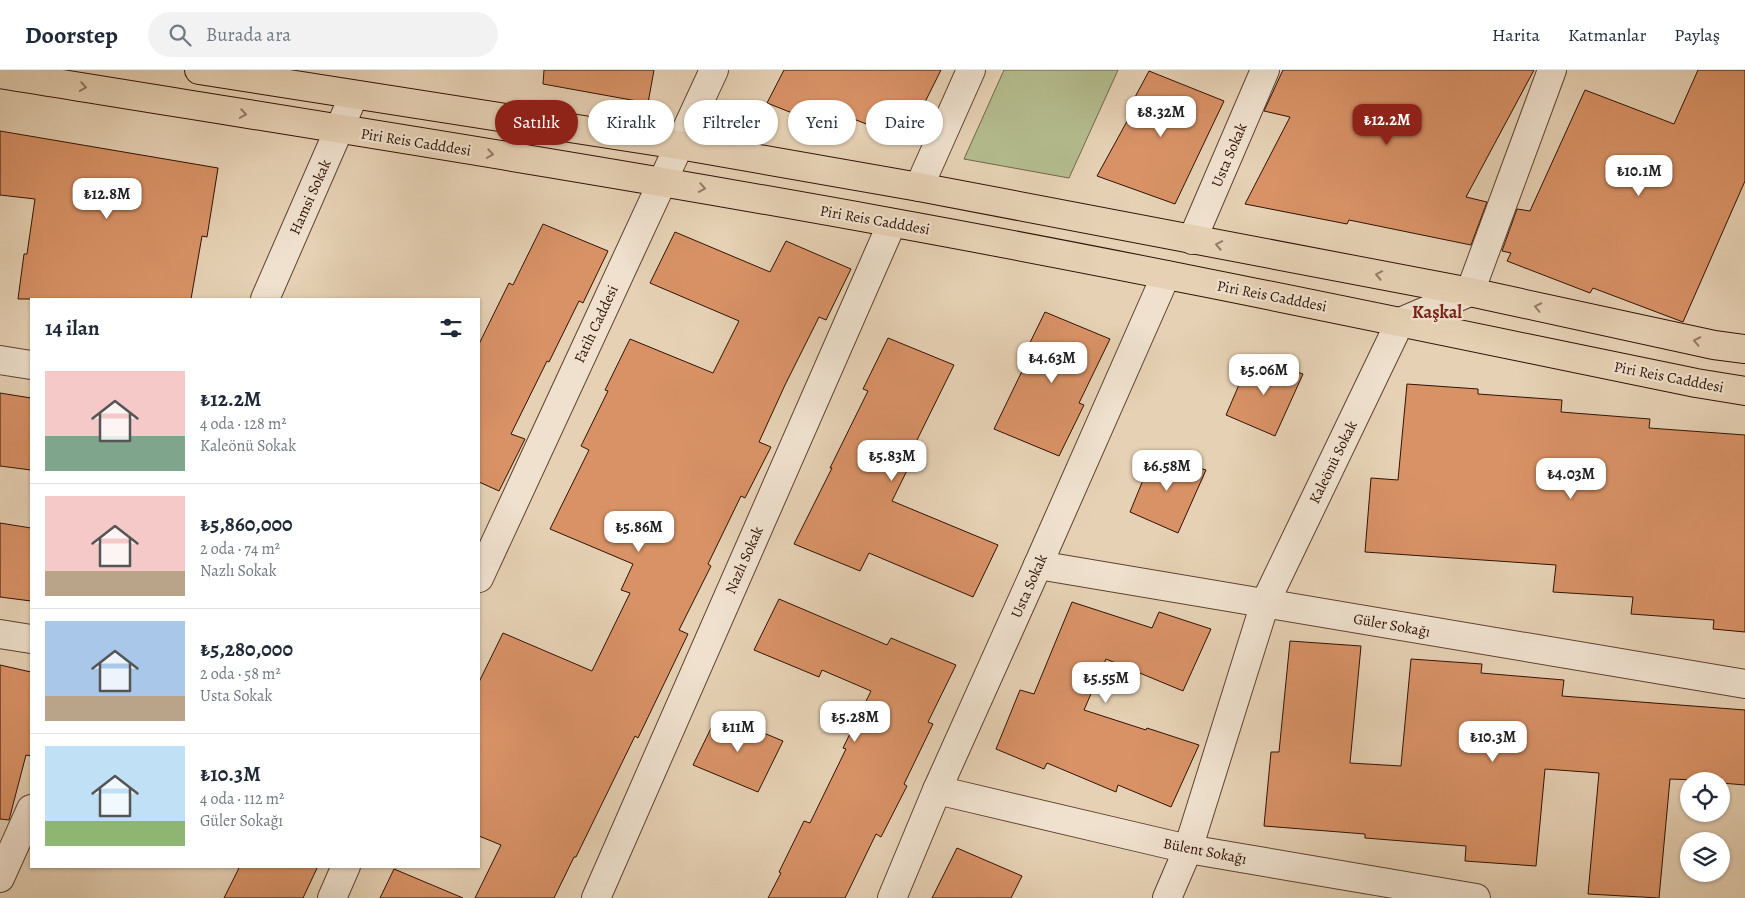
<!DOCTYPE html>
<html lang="tr">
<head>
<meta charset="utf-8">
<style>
  :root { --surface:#fff; --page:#f2f2f3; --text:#1f2937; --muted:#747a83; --line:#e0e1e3; --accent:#8f2418 }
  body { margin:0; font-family:Alegreya,serif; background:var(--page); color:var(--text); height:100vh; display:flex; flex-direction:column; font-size:19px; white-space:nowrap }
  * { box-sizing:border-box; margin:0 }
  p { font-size:16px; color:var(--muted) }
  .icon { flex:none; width:28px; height:28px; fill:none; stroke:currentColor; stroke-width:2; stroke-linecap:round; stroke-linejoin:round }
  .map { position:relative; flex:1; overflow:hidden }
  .sheet { position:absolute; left:30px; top:228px; width:450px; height:570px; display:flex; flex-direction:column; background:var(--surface); border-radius:0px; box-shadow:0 1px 4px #0004 }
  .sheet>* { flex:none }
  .banner { position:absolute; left:495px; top:30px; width:475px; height:45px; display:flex; gap:10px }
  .buttons { position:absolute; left:1680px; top:702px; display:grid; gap:10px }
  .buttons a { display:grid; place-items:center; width:50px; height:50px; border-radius:50%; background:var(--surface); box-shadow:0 1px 4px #0004; font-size:25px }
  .price { position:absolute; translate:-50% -42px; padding:0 11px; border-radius:10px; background:#fff; color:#222; font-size:16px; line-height:32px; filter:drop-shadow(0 1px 2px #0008) }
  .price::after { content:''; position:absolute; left:50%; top:30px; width:15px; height:11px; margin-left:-8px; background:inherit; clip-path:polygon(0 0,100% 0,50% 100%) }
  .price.on { background:var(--accent); color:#fff }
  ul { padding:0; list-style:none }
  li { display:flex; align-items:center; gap:15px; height:125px; padding:0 15px }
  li+li { border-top:1px solid var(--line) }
  li span { display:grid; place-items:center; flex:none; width:140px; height:100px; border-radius:0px; color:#555 }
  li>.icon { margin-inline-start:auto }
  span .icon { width:60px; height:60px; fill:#fffc; stroke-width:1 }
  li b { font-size:21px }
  h2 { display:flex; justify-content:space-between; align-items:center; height:60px; padding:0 15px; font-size:21px }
  .tag { padding:0 18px; border-radius:22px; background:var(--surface); box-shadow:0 1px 4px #0004; font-size:18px; line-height:45px }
  .tag.on { background:var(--accent); color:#fff }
  header { display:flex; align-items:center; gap:30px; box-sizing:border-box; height:70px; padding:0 25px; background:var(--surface); border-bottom:1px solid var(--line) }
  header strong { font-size:24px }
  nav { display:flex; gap:28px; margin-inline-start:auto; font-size:18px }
  .search { width:350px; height:45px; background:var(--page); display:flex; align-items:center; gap:12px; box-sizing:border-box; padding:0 18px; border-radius:28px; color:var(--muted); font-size:19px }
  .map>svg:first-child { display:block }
  .green { fill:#b4bc8e; stroke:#726749 }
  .building { fill:#d89266; stroke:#311204 }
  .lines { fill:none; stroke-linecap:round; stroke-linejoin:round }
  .minor-casing { stroke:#5e4230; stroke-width:30 }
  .major-casing { stroke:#311204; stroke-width:30 }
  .minor { stroke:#efe1ce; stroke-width:28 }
  .major { stroke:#e6d1b4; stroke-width:28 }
  .oneway { stroke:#957b65 }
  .labels { text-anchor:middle; stroke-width:4.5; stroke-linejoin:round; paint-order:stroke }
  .street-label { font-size:15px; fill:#311204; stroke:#efe1ce }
  .quarter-label { font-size:18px; font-weight:bold; fill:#7a1f14; stroke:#efe1ce }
</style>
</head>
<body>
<header>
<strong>Doorstep</strong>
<div class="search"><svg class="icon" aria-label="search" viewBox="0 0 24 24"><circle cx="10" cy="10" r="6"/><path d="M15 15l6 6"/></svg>Burada ara</div>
<nav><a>Harita</a><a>Katmanlar</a><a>Paylaş</a></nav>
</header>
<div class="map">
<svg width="1745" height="828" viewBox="0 0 1745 828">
  <rect width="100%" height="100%" fill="#e6d1b4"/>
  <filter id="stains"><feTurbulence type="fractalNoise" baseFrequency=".004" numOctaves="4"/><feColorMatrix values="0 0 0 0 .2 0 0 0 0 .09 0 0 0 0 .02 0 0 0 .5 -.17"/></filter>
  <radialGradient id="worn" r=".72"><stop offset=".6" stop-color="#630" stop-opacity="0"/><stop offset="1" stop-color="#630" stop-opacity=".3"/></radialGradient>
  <polygon class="green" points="1004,0 1118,0 1069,108 964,89"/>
  <g class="building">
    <polygon points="544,0 654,0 648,33 543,14"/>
    <polygon points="784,0 941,0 924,34 928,36 910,71 828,39 820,54 767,33"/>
    <polygon points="1283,0 1534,0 1466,127 1487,132 1471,175 1349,150 1347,154 1245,134 1290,47 1264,41"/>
    <polygon points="1698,0 1745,0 1745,111 1683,252 1593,218 1590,223 1507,191 1511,183 1502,181 1517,139 1530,141 1585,20 1674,54"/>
    <polygon points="1149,1 1224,31 1175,134 1097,106 1131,44 1127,42"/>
    <polygon points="0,61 218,98 207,167 202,166 191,229 18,229 24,184 27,184 35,129 0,125"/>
    <polygon points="543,154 608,181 583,233 579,231 549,292 547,291 511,364 525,369 499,421 479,412 479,274 509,213 513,215"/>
    <polygon points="675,162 770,202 786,171 851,199 826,250 819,247 785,315 759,372 771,377 745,428 741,426 708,494 711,496 679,560 688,564 638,668 635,666 576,787 574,787 554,828 475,828 501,775 479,766 479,612 503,563 592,601 630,523 621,520 633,494 550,459 589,380 581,376 608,321 605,320 630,269 713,303 739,251 650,213"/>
    <polygon points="1045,242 1110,269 1079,333 1084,335 1059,386 994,359 1025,295 1020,293"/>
    <polygon points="888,268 954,295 916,372 920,374 892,431 998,475 973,527 869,483 860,501 794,474 832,398 830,398 868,321 863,319"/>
    <polygon points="1251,287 1303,304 1275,366 1226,345"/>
    <polygon points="1407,314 1478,319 1478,324 1562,330 1561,342 1650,349 1649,358 1745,365 1745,562 1713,559 1714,550 1631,544 1633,527 1553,522 1556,495 1365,482 1371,408 1398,410"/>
    <polygon points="0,323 31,328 31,400 0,396"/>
    <polygon points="1154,383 1206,400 1178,463 1130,442"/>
    <polygon points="0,453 31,458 31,531 0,527"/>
    <polygon points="779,529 887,575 891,568 956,595 928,652 933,654 904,714 907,716 881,767 876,764 845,828 768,828 781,803 779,802 804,751 810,753 846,679 843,678 871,621 822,600 819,607 754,580"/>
    <polygon points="1072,532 1152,558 1159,542 1211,559 1183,621 1106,589 1084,640 1146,660 1147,658 1199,675 1171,737 1118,715 1116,722 1047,693 1044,699 996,679 1020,620 1034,624"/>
    <polygon points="1290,571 1361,576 1350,693 1401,696 1411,589 1482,594 1481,603 1564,610 1562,626 1745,640 1745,715 1721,713 1721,711 1670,709 1659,828 1588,824 1599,703 1545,699 1536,796 1465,791 1466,776 1365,768 1365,764 1264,756 1271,682 1279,682"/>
    <polygon points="0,595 31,602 31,686 26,685 9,750 0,749"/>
    <polygon points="718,644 783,671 758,722 693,695"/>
    <polygon points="957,778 1022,806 1011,828 932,828"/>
    <polygon points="240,796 318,796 303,828 224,828"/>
    <polygon points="394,799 463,828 380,828"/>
  </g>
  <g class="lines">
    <defs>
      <g id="minor">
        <polyline points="919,117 971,0"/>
        <polyline points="1192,170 1265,0"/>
        <polyline points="265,229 354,25"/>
        <polyline points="0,290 31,295"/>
        <polyline points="1038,495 1745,614"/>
        <polyline points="479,508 714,0"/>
        <polyline points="0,564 31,569"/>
        <polyline points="937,720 1188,779 1476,828"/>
        <polyline points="0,808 31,739"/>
        <polyline points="332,828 346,796"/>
        <polyline points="596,828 892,153"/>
        <polyline points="892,828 937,720 1038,495 1166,205"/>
        <polyline points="1167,828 1188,779 1265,533 1400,252 1470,222 1552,0"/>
      </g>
      <g id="major">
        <polyline points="199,0 679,75 919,117 1470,222 1714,275 1745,279"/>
        <path d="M0 4C296 52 593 98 889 152 1159 201 1427 258 1696 313L1745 321"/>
      </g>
    </defs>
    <use href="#minor" class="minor-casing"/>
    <use href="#major" class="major-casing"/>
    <use href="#minor" class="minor"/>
    <use href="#major" class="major"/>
  </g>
  <defs><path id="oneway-chevron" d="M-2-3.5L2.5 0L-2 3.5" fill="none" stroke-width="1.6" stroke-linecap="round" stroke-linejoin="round" transform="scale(1.25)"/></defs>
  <g class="oneway">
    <use href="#oneway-chevron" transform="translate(83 17) rotate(9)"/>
    <use href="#oneway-chevron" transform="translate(243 44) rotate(9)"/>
    <use href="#oneway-chevron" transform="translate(490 84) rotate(9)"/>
    <use href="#oneway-chevron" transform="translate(702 118) rotate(10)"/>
    <use href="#oneway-chevron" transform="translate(1219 175) rotate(-169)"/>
    <use href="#oneway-chevron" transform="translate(1379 205) rotate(-169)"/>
    <use href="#oneway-chevron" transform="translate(1538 237) rotate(-168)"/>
    <use href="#oneway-chevron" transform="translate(1697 271) rotate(-168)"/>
  </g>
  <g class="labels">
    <g class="street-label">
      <text transform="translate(416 72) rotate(9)" y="5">Piri Reis Cadddesi</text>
      <text transform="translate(1229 85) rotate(-67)" y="5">Usta Sokak</text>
      <text transform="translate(310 127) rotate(-66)" y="5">Hamsi Sokak</text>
      <text transform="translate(875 150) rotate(10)" y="5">Piri Reis Cadddesi</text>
      <text transform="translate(1272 226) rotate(11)" y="5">Piri Reis Cadddesi</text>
      <text transform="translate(596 254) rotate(-65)" y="5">Fatih Caddesi</text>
      <text transform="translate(1669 307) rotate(11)" y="5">Piri Reis Cadddesi</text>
      <text transform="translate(1333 392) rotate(-64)" y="5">Kaleönü Sokak</text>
      <text transform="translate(744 490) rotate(-66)" y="5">Nazlı Sokak</text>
      <text transform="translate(1029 516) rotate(-66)" y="5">Usta Sokak</text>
      <text transform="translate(1392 555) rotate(10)" y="5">Güler Sokağı</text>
      <text transform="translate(1205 781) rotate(11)" y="5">Bülent Sokağı</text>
    </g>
    <g class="quarter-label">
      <text x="1437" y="248">Kaşkal</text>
    </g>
  </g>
  <rect width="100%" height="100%" filter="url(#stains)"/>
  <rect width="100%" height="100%" fill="url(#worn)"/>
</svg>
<div class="buttons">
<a><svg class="icon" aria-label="locate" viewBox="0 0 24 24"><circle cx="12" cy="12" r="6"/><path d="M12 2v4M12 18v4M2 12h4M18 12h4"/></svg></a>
<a><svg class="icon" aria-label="layers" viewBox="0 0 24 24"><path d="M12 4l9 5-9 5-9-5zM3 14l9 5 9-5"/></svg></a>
</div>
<b class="price" style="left:1161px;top:68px">₺8.32M</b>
<b class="price on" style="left:1387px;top:76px">₺12.2M</b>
<b class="price" style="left:1639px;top:127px">₺10.1M</b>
<b class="price" style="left:107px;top:150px">₺12.8M</b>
<b class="price" style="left:1052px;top:314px">₺4.63M</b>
<b class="price" style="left:1264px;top:326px">₺5.06M</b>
<b class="price" style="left:892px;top:412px">₺5.83M</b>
<b class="price" style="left:1167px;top:422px">₺6.58M</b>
<b class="price" style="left:1571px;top:430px">₺4.03M</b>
<b class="price" style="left:639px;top:483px">₺5.86M</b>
<b class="price" style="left:1106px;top:634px">₺5.55M</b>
<b class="price" style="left:855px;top:673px">₺5.28M</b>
<b class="price" style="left:738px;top:683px">₺11M</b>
<b class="price" style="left:1493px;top:693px">₺10.3M</b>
<div class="banner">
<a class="tag on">Satılık</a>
<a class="tag">Kiralık</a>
<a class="tag">Filtreler</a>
<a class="tag">Yeni</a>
<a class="tag">Daire</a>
</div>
<section class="sheet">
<h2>14 ilan<svg class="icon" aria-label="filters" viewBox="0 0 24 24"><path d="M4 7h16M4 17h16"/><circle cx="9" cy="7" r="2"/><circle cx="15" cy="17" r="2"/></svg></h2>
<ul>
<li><span style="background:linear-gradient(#f6c9c9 65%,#7fa58c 0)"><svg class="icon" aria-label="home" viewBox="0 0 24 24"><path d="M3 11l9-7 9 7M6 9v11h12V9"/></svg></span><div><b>₺12.2M</b><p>4 oda · 128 m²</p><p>Kaleönü Sokak</p></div></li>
<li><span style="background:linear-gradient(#f6c9c9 75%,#b9a48a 0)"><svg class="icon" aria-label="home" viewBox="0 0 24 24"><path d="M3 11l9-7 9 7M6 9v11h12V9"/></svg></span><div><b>₺5,860,000</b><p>2 oda · 74 m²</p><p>Nazlı Sokak</p></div></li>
<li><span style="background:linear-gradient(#a9c7e8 75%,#b9a48a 0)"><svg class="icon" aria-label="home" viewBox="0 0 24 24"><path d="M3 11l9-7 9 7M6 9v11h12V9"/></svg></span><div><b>₺5,280,000</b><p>2 oda · 58 m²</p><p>Usta Sokak</p></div></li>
<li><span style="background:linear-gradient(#bfe0f5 75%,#8fb573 0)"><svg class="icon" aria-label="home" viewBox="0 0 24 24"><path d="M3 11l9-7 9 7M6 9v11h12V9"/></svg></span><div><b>₺10.3M</b><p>4 oda · 112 m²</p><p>Güler Sokağı</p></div></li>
</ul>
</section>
</div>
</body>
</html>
